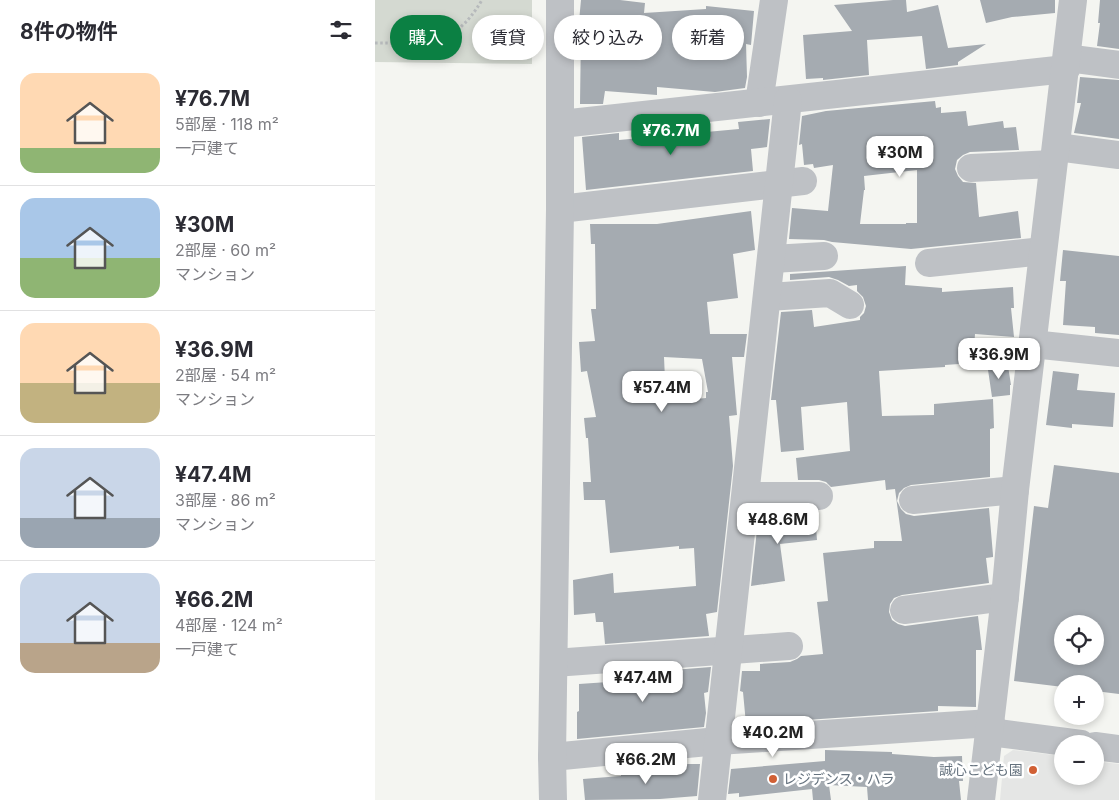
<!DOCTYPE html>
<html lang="ja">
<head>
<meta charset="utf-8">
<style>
  :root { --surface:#fff; --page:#f2f2f3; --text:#2b2b33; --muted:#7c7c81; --line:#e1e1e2; --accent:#0b8043 }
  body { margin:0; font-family:Inter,"Noto Sans JP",sans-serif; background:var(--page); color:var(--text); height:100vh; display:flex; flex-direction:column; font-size:19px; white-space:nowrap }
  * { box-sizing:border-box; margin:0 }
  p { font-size:16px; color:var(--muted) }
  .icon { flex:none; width:28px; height:28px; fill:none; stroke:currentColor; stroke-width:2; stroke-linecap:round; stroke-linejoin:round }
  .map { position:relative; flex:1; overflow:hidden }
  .panel { display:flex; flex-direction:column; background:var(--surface); width:375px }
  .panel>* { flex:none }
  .banner { position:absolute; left:15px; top:15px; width:475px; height:45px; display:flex; gap:10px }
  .buttons { position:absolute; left:679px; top:615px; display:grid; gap:10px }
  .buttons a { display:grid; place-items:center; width:50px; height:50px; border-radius:50%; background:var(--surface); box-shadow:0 2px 8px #0003; font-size:25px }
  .price { position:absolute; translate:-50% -42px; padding:0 11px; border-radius:10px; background:#fff; color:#222; font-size:16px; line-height:32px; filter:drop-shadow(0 1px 2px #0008) }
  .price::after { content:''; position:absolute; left:50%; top:30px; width:15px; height:11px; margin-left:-8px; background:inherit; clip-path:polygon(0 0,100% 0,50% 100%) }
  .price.active { background:var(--accent); color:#fff }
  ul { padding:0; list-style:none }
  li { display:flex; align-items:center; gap:15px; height:125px; padding:0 20px }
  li+li { border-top:1px solid var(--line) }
  li span { display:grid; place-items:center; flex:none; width:140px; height:100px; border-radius:15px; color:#555 }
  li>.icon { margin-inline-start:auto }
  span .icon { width:60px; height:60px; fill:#fffc; stroke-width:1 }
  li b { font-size:21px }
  h2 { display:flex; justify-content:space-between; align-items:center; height:60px; padding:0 20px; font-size:21px }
  .chip { padding:0 18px; border-radius:22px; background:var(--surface); box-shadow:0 2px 8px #0003; font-size:18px; line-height:45px }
  .chip.active { background:var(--accent); color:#fff }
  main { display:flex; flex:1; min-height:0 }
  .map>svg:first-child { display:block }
  .built { fill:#e5e6e5 }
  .green { fill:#d4d9d1 }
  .building { fill:#a5abb1; fill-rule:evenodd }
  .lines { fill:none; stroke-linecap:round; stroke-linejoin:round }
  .path { stroke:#b6b9bb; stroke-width:3; stroke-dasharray:2.5 2.5; stroke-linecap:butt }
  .minor { stroke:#bec1c5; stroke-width:28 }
  .poi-dot { fill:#d16035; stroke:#fff; stroke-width:2 }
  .labels { text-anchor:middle; stroke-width:5; stroke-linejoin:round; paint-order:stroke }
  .poi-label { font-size:14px; fill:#66737f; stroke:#fff; text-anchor:end }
</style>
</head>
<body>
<main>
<section class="panel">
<h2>8件の物件<svg class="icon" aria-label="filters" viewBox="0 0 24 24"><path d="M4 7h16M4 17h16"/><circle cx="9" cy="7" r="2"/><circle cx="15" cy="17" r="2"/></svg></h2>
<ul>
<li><span style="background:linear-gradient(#ffd9b3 75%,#8fb573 0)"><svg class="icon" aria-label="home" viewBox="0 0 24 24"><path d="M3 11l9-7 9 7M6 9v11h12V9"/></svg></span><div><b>¥76.7M</b><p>5部屋 · 118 m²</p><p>一戸建て</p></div></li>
<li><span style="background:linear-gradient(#a9c7e8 60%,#8fb573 0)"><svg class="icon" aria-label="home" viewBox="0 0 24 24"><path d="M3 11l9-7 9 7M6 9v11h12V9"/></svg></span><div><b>¥30M</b><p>2部屋 · 60 m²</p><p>マンション</p></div></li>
<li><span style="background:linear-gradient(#ffd9b3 60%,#c2b280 0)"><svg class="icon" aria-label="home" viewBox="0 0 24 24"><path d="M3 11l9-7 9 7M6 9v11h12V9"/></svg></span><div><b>¥36.9M</b><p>2部屋 · 54 m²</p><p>マンション</p></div></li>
<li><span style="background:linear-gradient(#c9d6e8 70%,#9aa5b1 0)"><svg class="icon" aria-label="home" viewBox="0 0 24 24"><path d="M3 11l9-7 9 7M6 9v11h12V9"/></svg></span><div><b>¥47.4M</b><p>3部屋 · 86 m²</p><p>マンション</p></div></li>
<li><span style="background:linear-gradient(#c9d6e8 70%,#b9a48a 0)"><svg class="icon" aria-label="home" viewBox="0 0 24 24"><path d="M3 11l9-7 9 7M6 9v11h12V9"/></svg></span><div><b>¥66.2M</b><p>4部屋 · 124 m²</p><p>一戸建て</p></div></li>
</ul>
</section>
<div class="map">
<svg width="744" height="800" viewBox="0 0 744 800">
  <rect width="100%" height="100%" fill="#f4f5f1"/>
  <polygon class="built" points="638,750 687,756 688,776 720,776 720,761 744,764 744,800 625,800 629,756"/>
  <polygon class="green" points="0,0 157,0 157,64 0,62"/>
  <g class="building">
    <polygon points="206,0 245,0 270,3 269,13 331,9 331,6 379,11 376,45 371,44 372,77 370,88 340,92 282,87 282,95 230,91 228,104 205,104 206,32 203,32"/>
    <polygon points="518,0 531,0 532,12 563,5 573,48 611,44 583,62 583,65 551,69 547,36 492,40 494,75 448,80 448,78 431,79 428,35 477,31 459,5"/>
    <polygon points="605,0 680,0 680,13 637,17 611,23"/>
    <polygon points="725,0 744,0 744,49 722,46 725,23 723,23"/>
    <polygon points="705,77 744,80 744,139 699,133 706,103 702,103"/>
    <path d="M560 101 561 108 566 107V113L591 111 593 126 628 121 629 128 641 127 644 150 595 152 588 155 582 160 580 169 583 176 588 182 601 183 604 217 643 211 646 238 536 249 457 242 449 240 414 239 417 208 453 211 458 165 439 168 438 164 429 165 427 144 424 145 427 116 451 111ZM542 170V223H531V224H485L489 190H490L489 176Z"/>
    <polygon points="395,119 392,147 376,149 378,171 211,190 207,137 244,133 244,140 364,129 363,122"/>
    <path d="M376 211 380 250 358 254 363 298 332 302 335 334H372L369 357H357L362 415 354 416 358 466 342 612 331 614 334 636 230 644 228 622H221L220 613 199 615 198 580 238 573 239 593 321 586 319 548 304 549V546L235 553 230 500H209L208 482H216L213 438H211L209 418 221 417 212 371 206 372 204 342 220 341 216 309H221L220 244H216L215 224H282ZM289 357 327 359 333 392H331V398L291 402Z"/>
    <polygon points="688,250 744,256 744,335 720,333 720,327 688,325 691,281 685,281"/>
    <polygon points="531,266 530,285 567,288 567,292 638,287 639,308 636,308 639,337 600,334 598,363 570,365 570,367 504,371 507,416 559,415 559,404 618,399 619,428 615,429 615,477 536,485 529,488 524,493 522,501 526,509 531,514 539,516 614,508 618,555 618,557 611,558 614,583 527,595 519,598 515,604 514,612 517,620 523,624 530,626 603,616 607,650 601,650 601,707 563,706 563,711 371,724 368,692 365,691 367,671 385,671 385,664 415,662 422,659 426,656 448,654 442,602 453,601 448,553 499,548 499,541 527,541 520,489 511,490 510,480 456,487 451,482 444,480 423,480 421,458 475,451 472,402 426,407 429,450 406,452 401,400 396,400 406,312 437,310 439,327 485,320 485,317 489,313 491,306 488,297 482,291 482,285 474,286 463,280 454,277 415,280 415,274"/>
    <polygon points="612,363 633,366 636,385 635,385 635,395 617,397"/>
    <polygon points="678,371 704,374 702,390 740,393 738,427 697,424 697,428 671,425"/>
    <path d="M679 465 744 473V694L720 691V684H688V687L639 681 659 506 673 508ZM688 624H720V656H688Z"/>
    <polygon points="440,515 442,540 405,544 410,581 376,586 383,520"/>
    <polygon points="336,667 333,692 329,693 331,713 329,727 202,739 202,712 204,711 204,684 233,682 233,675"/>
    <polygon points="450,750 517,752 517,754 559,757 587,756 588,781 584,781 586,800 493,800 492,787 454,785 456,800 438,800 437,789 364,797 364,793 353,794 356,769 450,761"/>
    <polygon points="287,764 325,764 322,796 285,799 210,800 208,779 246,776 246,774 287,772"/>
  </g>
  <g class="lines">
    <path class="path" d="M0 43C51 43 78 49 107 0"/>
    <g class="minor">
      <polyline points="692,58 744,65"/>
      <polyline points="384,103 399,0"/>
      <polyline points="186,124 691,69"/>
      <polyline points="682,147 744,155"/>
      <polyline points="596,168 678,164"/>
      <polyline points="185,209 428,181"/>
      <polyline points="397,259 449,256"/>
      <polyline points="554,263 668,251"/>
      <polyline points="393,297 455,293 475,305"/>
      <polyline points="657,344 744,353"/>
      <polyline points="371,496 444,496"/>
      <polyline points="538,500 640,490"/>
      <polyline points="529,610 630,597"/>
      <polyline points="179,663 414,646"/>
      <polyline points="615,732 706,744"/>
      <polyline points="720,746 744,749"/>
      <polyline points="177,757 343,741 616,723"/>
      <polyline points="178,800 177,757 185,209 185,0"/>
      <polyline points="337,800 413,100"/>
      <polyline points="606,800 630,597 640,490 698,0"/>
    </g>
  </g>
  <g class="poi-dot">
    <circle cx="658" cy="770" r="5"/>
    <circle cx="398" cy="779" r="5"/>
  </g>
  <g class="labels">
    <g class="poi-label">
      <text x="648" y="775">誠心こども園</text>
      <text x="408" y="784" text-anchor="start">レジデンス・ハラ</text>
    </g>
  </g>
</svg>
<div class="buttons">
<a><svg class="icon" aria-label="locate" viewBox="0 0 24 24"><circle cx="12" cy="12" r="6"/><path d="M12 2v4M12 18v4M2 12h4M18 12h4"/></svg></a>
<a>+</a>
<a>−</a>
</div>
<b class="price active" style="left:296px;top:156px">¥76.7M</b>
<b class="price" style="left:525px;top:178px">¥30M</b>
<b class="price" style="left:624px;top:380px">¥36.9M</b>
<b class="price" style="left:287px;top:413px">¥57.4M</b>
<b class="price" style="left:403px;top:545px">¥48.6M</b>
<b class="price" style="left:268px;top:703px">¥47.4M</b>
<b class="price" style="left:398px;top:758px">¥40.2M</b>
<b class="price" style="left:271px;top:785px">¥66.2M</b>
<div class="banner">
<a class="chip active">購入</a>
<a class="chip">賃貸</a>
<a class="chip">絞り込み</a>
<a class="chip">新着</a>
</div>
</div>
</main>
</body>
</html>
